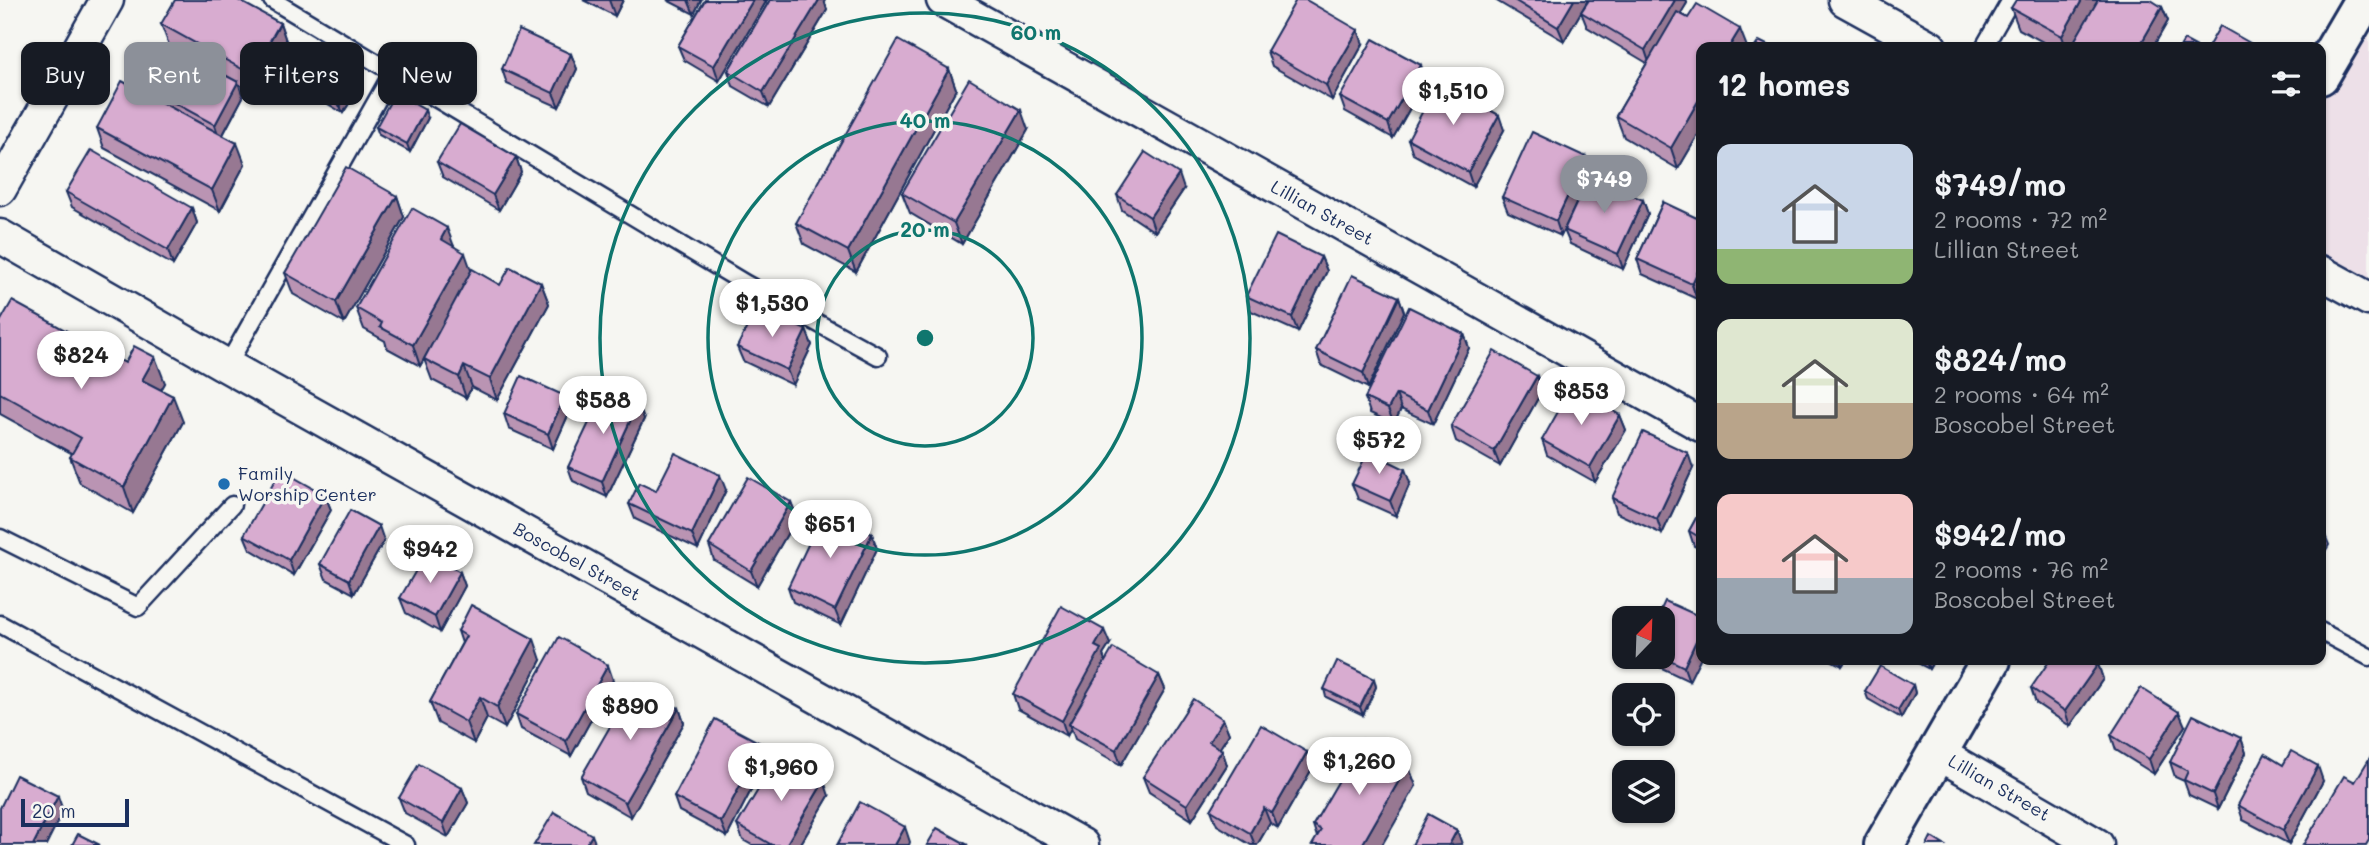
<!DOCTYPE html>
<html lang="en">
<head>
<meta charset="utf-8">
<style>
  :root { --surface:#171b24; --page:#242831; --text:#f1f3f6; --muted:#9ea1a6; --accent:#8c9099 }
  body { margin:0; font-family:Mali,sans-serif; background:var(--page); color:var(--text); height:100vh; display:flex; flex-direction:column; font-size:26px; white-space:nowrap }
  * { box-sizing:border-box; margin:0 }
  p { font-size:23px; color:var(--muted) }
  .icon { flex:none; width:38px; height:38px; fill:none; stroke:currentColor; stroke-width:2; stroke-linecap:round; stroke-linejoin:round }
  .map { position:relative; flex:1; overflow:hidden }
  .drawer { position:absolute; left:1696px; top:42px; width:630px; height:623px; display:flex; flex-direction:column; background:var(--surface); border-radius:14px; box-shadow:0 2px 5px #0004 }
  .drawer>* { flex:none }
  .top-card { position:absolute; left:21px; top:42px; width:665px; height:63px; display:flex; gap:14px }
  .needle { width:46px; rotate:23deg }
  .fabs { position:absolute; left:1612px; top:606px; display:grid; gap:14px }
  .fabs a { display:grid; place-items:center; width:63px; height:63px; border-radius:14px; background:var(--surface); box-shadow:0 2px 5px #0004; font-size:35px }
  .scale { position:absolute; left:21px; bottom:18px; width:108px; box-sizing:border-box; padding-left:7px; border:4px solid #1b2f5e; border-top:0; font-size:19px; line-height:24px; white-space:nowrap; color:#1b2f5e; -webkit-text-stroke:5px #f6f6f2; paint-order:stroke }
  .price { position:absolute; translate:-50% -60px; padding:0 16px; border-radius:24px; background:#fff; color:#222; font-size:23px; line-height:46px; filter:drop-shadow(0 2px 4px #0008) }
  .price::after { content:''; position:absolute; left:50%; top:42px; width:21px; height:16px; margin-left:-10px; background:inherit; clip-path:polygon(0 0,100% 0,50% 100%) }
  .price.active { background:var(--accent); color:#fff }
  ul { padding:0; list-style:none }
  li { display:flex; align-items:center; gap:21px; height:175px; padding:0 21px }
  li span { display:grid; place-items:center; flex:none; width:196px; height:140px; border-radius:14px; color:#555 }
  li>.icon { margin-inline-start:auto }
  span .icon { width:84px; height:84px; fill:#fffc; stroke-width:1 }
  li b { font-size:30px }
  h2 { display:flex; justify-content:space-between; align-items:center; height:84px; padding:0 21px; font-size:30px }
  .chip { padding:0 24px; border-radius:14px; background:var(--surface); box-shadow:0 2px 5px #0004; font-size:24px; line-height:63px }
  .chip.active { background:var(--accent); color:#fff }
  .map>svg:first-child { display:block }
  .built { fill:#ede0e8 }
  .lines { fill:none; stroke-linecap:round; stroke-linejoin:round }
  .lane-casing { stroke:#1b2f5e; stroke-width:21 }
  .street-casing { stroke:#1b2f5e; stroke-width:37 }
  .secondary-casing { stroke:#1b2f5e; stroke-width:44 }
  .lane { stroke:#f6f6f2; stroke-width:16 }
  .street { stroke:#f6f6f2; stroke-width:32 }
  .secondary { stroke:#f6f6f2; stroke-width:38 }
  .wall { fill:#ba94b3; stroke:#1b2f5e; stroke-width:2 }
  .shaded-wall { fill:#977892; stroke:#1b2f5e; stroke-width:2 }
  .building { fill:#d8acd0; stroke:#1b2f5e; stroke-width:2 }
  .ring { fill:none; stroke:#0f766e; stroke-width:3.5 }
  .poi-dot { fill:#1f6fb2; stroke:#f6f6f2; stroke-width:2.5 }
  .labels { text-anchor:middle; stroke-width:7; stroke-linejoin:round; paint-order:stroke }
  .street-label { font-size:18px; fill:#1b2f5e; stroke:#f6f6f2 }
  .poi-label { font-size:18px; fill:#1b2f5e; stroke:#f6f6f2; text-anchor:start }
  .centre { fill:#0f766e; stroke:#f6f6f2; stroke-width:3.5 }
  .ring-label { font-size:21px; text-anchor:middle; font-weight:bold; fill:#0f766e; stroke:#f6f6f2; stroke-width:7; stroke-linejoin:round; paint-order:stroke }
</style>
</head>
<body>
<div class="map">
<svg width="2369" height="845" viewBox="0 0 2369 845">
  <rect width="100%" height="100%" fill="#f6f6f2"/>
  <filter id="ink" filterUnits="userSpaceOnUse"><feTurbulence type="fractalNoise" baseFrequency=".0143" numOctaves="2"/><feDisplacementMap in="SourceGraphic" scale="14" xChannelSelector="R" yChannelSelector="G"/><feConvolveMatrix kernelMatrix="1 2 1 2 8 2 1 2 1" color-interpolation-filters="sRGB"/></filter>
  <g filter="url(#ink)">
    <polygon class="built" points="2369,0 2369,299 2321,272 2321,75"/>
    <g class="lines">
      <defs>
        <g id="lane">
          <polyline points="272,0 746,284 878,356"/>
          <polyline points="1984,47 2011,0"/>
          <polyline points="227,366 393,72"/>
          <polyline points="0,538 138,607 232,505"/>
          <polyline points="0,624 406,845"/>
          <polyline points="2320,631 2369,657"/>
        </g>
        <g id="street">
          <polyline points="943,0 1701,425"/>
          <polyline points="1845,0 1930,47"/>
          <polyline points="0,189 107,0"/>
          <polyline points="0,236 227,366 1082,845"/>
          <polyline points="2320,272 2369,299"/>
          <polyline points="1936,752 2097,845"/>
        </g>
        <g id="secondary">
          <polyline points="2320,75 2364,0"/>
          <polyline points="1884,845 1991,660"/>
        </g>
      </defs>
      <use href="#lane" class="lane-casing"/>
      <use href="#street" class="street-casing"/>
      <use href="#secondary" class="secondary-casing"/>
      <use href="#lane" class="lane"/>
      <use href="#street" class="street"/>
      <use href="#secondary" class="secondary"/>
    </g>
    <g class="wall">
      <polygon points="583,0 623,0 615,16"/>
      <polygon points="667,0 701,0 694,14"/>
      <polygon points="705,0 767,0 719,81 684,60 678,46"/>
      <polygon points="770,0 824,0 827,10 769,107 733,86 728,71"/>
      <polygon points="1495,0 1588,0 1564,41"/>
      <polygon points="1589,0 1686,0 1687,3 1680,14 1701,47 1701,130 1678,169 1624,137 1616,116 1647,63 1587,27 1581,12"/>
      <polygon points="2162,7 2168,21 2153,47 2052,47 2019,29 2011,8"/>
      <polygon points="280,23 287,44 259,95 238,84 243,97 223,135 245,164 220,211 104,148 97,128 138,90 136,82 169,67 178,50 169,45 161,24"/>
      <polygon points="1363,44 1332,100 1272,66 1267,51"/>
      <polygon points="571,54 577,69 559,107 507,84 502,69"/>
      <polygon points="949,69 956,89 856,272 804,244 796,223"/>
      <polygon points="1426,80 1393,138 1345,111 1340,97"/>
      <polygon points="310,87 359,88 343,113 313,95"/>
      <polygon points="428,118 410,152 379,135 376,127"/>
      <polygon points="1028,130 962,244 910,213 902,193"/>
      <polygon points="1504,130 1473,187 1413,154 1408,139"/>
      <polygon points="516,157 521,172 499,210 443,177 437,162"/>
      <polygon points="1591,172 1561,236 1508,212 1502,197"/>
      <polygon points="1184,189 1155,232 1122,210 1117,195"/>
      <polygon points="66,192 192,208 197,223 173,265 72,207"/>
      <polygon points="397,196 404,217 344,323 293,294 285,273"/>
      <polygon points="1643,200 1648,214 1623,269 1570,244 1564,230"/>
      <polygon points="1663,202 1697,299 1642,274 1637,259"/>
      <polygon points="454,246 471,270 500,285 541,283 549,304 497,400 472,387 466,398 432,380 424,359 420,366 387,348 385,341 364,329 356,308"/>
      <polygon points="1321,257 1327,271 1298,332 1251,311 1246,296"/>
      <polygon points="1399,297 1404,312 1368,388 1321,365 1316,350"/>
      <polygon points="0,322 125,363 165,383 161,390 183,422 133,513 80,483 70,457 73,454 0,414"/>
      <polygon points="806,330 812,345 793,385 743,361 737,347"/>
      <polygon points="1464,334 1469,348 1433,424 1401,409 1394,424 1370,413 1365,398"/>
      <polygon points="1537,376 1542,391 1500,466 1456,441 1451,426"/>
      <polygon points="565,396 570,411 553,449 509,429 504,414"/>
      <polygon points="1620,415 1626,430 1595,482 1547,455 1542,440"/>
      <polygon points="644,419 607,497 573,481 568,467"/>
      <polygon points="1693,468 1662,534 1617,513 1612,498"/>
      <polygon points="1410,483 1396,516 1358,499 1352,484"/>
      <polygon points="726,490 698,549 635,519 629,504 656,491"/>
      <polygon points="325,495 331,510 294,575 250,549 244,535"/>
      <polygon points="791,502 797,517 757,586 714,560 709,545"/>
      <polygon points="1701,509 1701,549 1694,546 1689,531"/>
      <polygon points="872,534 877,549 841,625 793,602 788,587"/>
      <polygon points="384,541 354,594 326,579 320,564"/>
      <polygon points="460,572 465,586 440,632 406,613 400,598"/>
      <polygon points="1665,601 1689,681 1649,662 1647,656 1662,656"/>
      <polygon points="458,631 541,660 505,728 487,718 474,743 438,723 430,702 462,643"/>
      <polygon points="1110,644 1103,655 1105,661 1159,675 1165,689 1121,765 1075,739 1071,728 1067,736 1018,709 1013,694"/>
      <polygon points="1831,660 1846,660 1842,666"/>
      <polygon points="1912,660 1934,660 1929,669"/>
      <polygon points="2098,664 2103,679 2070,726 2036,703 2031,688"/>
      <polygon points="1374,679 1376,687 1363,715 1326,697 1324,689"/>
      <polygon points="613,680 571,756 521,729 516,714"/>
      <polygon points="1913,685 1915,693 1901,718 1868,699 1865,691"/>
      <polygon points="679,708 684,723 631,817 586,791 581,777"/>
      <polygon points="1223,719 1229,734 1219,749 1222,750 1227,765 1192,820 1149,792 1143,777"/>
      <polygon points="2185,726 2154,774 2116,750 2111,735"/>
      <polygon points="2241,738 2246,753 2218,809 2189,795 2184,781 2175,777 2170,762"/>
      <polygon points="1307,752 1313,767 1278,828 1270,823 1257,845 1251,845 1217,825 1211,810"/>
      <polygon points="767,759 727,837 679,811 674,797"/>
      <polygon points="1408,765 1416,786 1317,837 1313,825"/>
      <polygon points="2283,765 2323,781 2289,844 2243,820 2238,805"/>
      <polygon points="462,788 468,803 448,837 405,813 399,798"/>
      <polygon points="829,796 800,845 752,845 743,840 737,825"/>
    </g>
    <g class="shaded-wall">
      <polygon points="609,0 623,0 615,16"/>
      <polygon points="688,0 701,0 694,14"/>
      <polygon points="753,0 767,0 719,81 714,66"/>
      <polygon points="819,0 824,0 827,10 769,107 763,92"/>
      <polygon points="1574,0 1588,0 1564,41 1558,27"/>
      <polygon points="1675,0 1686,0 1687,3 1650,65 1645,50"/>
      <polygon points="2082,0 2101,0 2072,45 2073,47 2066,47 2062,36"/>
      <polygon points="2162,7 2168,21 2153,47 2139,47"/>
      <polygon points="280,23 287,44 259,95 251,74"/>
      <polygon points="1740,29 1747,47 1729,47"/>
      <polygon points="1358,30 1363,44 1332,100 1326,85"/>
      <polygon points="571,54 577,69 559,107 553,93"/>
      <polygon points="1421,65 1426,80 1393,138 1388,123"/>
      <polygon points="949,69 956,89 856,272 848,251"/>
      <polygon points="356,80 359,88 343,113 340,106"/>
      <polygon points="238,82 243,97 220,140 215,125"/>
      <polygon points="1701,96 1701,130 1678,169 1671,148"/>
      <polygon points="425,110 428,118 410,152 407,144"/>
      <polygon points="1021,110 1028,130 962,244 954,223"/>
      <polygon points="1499,115 1504,130 1473,187 1468,172"/>
      <polygon points="237,143 245,164 220,211 212,190"/>
      <polygon points="516,157 521,172 499,210 493,195"/>
      <polygon points="1586,157 1591,172 1561,236 1556,221"/>
      <polygon points="1179,174 1184,189 1155,232 1150,217"/>
      <polygon points="397,196 404,217 344,323 336,302"/>
      <polygon points="1643,200 1648,214 1623,269 1618,254"/>
      <polygon points="192,208 197,223 173,265 168,250"/>
      <polygon points="447,228 455,249 441,239"/>
      <polygon points="465,253 472,273 420,366 413,345"/>
      <polygon points="1321,257 1327,271 1298,332 1292,317"/>
      <polygon points="1701,264 1701,290 1697,299 1692,284"/>
      <polygon points="541,283 549,304 497,400 490,379"/>
      <polygon points="1399,297 1404,312 1368,388 1363,373"/>
      <polygon points="806,330 812,345 793,385 787,370"/>
      <polygon points="1464,334 1469,348 1433,424 1428,410"/>
      <polygon points="155,357 165,383 152,406 142,380"/>
      <polygon points="464,366 472,387 466,398 459,377"/>
      <polygon points="1537,376 1542,391 1500,466 1494,451"/>
      <polygon points="1396,394 1401,409 1394,424 1388,409"/>
      <polygon points="173,396 183,422 133,513 124,487"/>
      <polygon points="565,396 570,411 553,449 548,434"/>
      <polygon points="638,404 644,419 607,497 602,482"/>
      <polygon points="1620,415 1626,430 1595,482 1590,467"/>
      <polygon points="1688,453 1693,468 1662,534 1657,519"/>
      <polygon points="1405,469 1410,483 1396,516 1390,501"/>
      <polygon points="720,475 726,490 698,549 692,534"/>
      <polygon points="325,495 331,510 294,575 289,560"/>
      <polygon points="791,502 797,517 757,586 751,571"/>
      <polygon points="379,526 384,541 354,594 349,580"/>
      <polygon points="2323,530 2329,545 2320,560 2320,536"/>
      <polygon points="872,534 877,549 841,625 835,610"/>
      <polygon points="460,572 465,586 440,632 435,617"/>
      <polygon points="1104,630 1110,644 1103,655 1106,663 1069,724 1071,728 1067,736 1062,721 1095,646"/>
      <polygon points="1701,630 1701,657 1689,681 1684,667"/>
      <polygon points="534,639 541,660 505,728 497,707"/>
      <polygon points="1840,660 1846,660 1842,666"/>
      <polygon points="1925,660 1934,660 1929,669"/>
      <polygon points="2098,664 2103,679 2070,726 2065,711"/>
      <polygon points="608,665 613,680 571,756 566,741"/>
      <polygon points="1159,675 1165,689 1121,765 1116,750"/>
      <polygon points="1374,679 1376,687 1363,715 1360,707"/>
      <polygon points="1913,685 1915,693 1901,718 1898,710"/>
      <polygon points="480,697 487,718 474,743 466,722"/>
      <polygon points="679,708 684,723 631,817 625,802"/>
      <polygon points="2179,712 2185,726 2154,774 2149,759"/>
      <polygon points="1223,719 1229,734 1214,757 1209,742"/>
      <polygon points="2241,738 2246,753 2218,809 2213,794"/>
      <polygon points="762,744 767,759 727,837 721,822"/>
      <polygon points="1222,750 1227,765 1192,820 1187,805"/>
      <polygon points="1307,752 1313,767 1278,828 1272,813"/>
      <polygon points="1408,765 1416,786 1382,845 1362,845"/>
      <polygon points="2318,766 2323,781 2289,844 2283,830"/>
      <polygon points="824,781 829,796 800,845 786,845"/>
      <polygon points="462,788 468,803 448,837 443,823"/>
      <polygon points="58,796 63,811 46,845 33,845"/>
      <polygon points="1264,808 1270,823 1257,845 1255,845 1250,833"/>
      <polygon points="905,827 910,842 909,845 895,845"/>
      <polygon points="1457,830 1462,844 1449,845"/>
      <polygon points="592,835 596,845 586,845"/>
    </g>
    <g class="building">
      <polygon points="175,0 238,0 280,23 251,74 161,24"/>
      <polygon points="705,0 753,0 714,66 678,46"/>
      <polygon points="770,0 819,0 763,92 728,71"/>
      <polygon points="1296,0 1306,0 1358,30 1326,85 1267,51"/>
      <polygon points="1514,0 1574,0 1558,27"/>
      <polygon points="1589,0 1675,0 1645,50 1581,12"/>
      <polygon points="2016,0 2082,0 2062,36 2011,8"/>
      <polygon points="2098,0 2151,0 2162,7 2139,47 2075,47 2072,45"/>
      <polygon points="1697,4 1740,29 1729,47 1701,47 1701,96 1671,148 1616,116 1677,12 1688,18"/>
      <polygon points="2220,26 2250,43 2247,47 2208,47"/>
      <polygon points="519,30 571,54 553,93 502,69"/>
      <polygon points="1373,39 1421,65 1388,123 1340,97"/>
      <polygon points="898,40 949,69 848,251 796,223"/>
      <polygon points="2184,40 2197,47 2180,47"/>
      <polygon points="1759,41 1771,47 1755,47"/>
      <polygon points="178,50 238,82 215,125 136,82 149,56 169,67"/>
      <polygon points="326,62 356,80 340,106 310,87"/>
      <polygon points="969,79 1021,110 954,223 902,193"/>
      <polygon points="122,81 237,143 212,190 97,128"/>
      <polygon points="1438,82 1499,115 1468,172 1408,139"/>
      <polygon points="395,93 425,110 407,144 376,127"/>
      <polygon points="460,124 516,157 493,195 437,162"/>
      <polygon points="1532,132 1586,157 1556,221 1502,197"/>
      <polygon points="91,150 192,208 168,250 66,192"/>
      <polygon points="1145,152 1179,174 1150,217 1117,195"/>
      <polygon points="346,167 397,196 336,302 285,273"/>
      <polygon points="1589,176 1643,200 1618,254 1564,230"/>
      <polygon points="1663,202 1701,220 1701,264 1692,284 1637,259"/>
      <polygon points="412,208 447,228 441,239 465,253 413,345 380,327 382,323 356,308"/>
      <polygon points="1276,235 1321,257 1292,317 1246,296"/>
      <polygon points="510,267 541,283 490,379 464,366 459,377 424,359 472,269 500,285"/>
      <polygon points="1352,275 1399,297 1363,373 1316,350"/>
      <polygon points="12,301 125,363 134,346 155,357 142,380 173,396 124,487 70,457 81,438 0,393 0,322"/>
      <polygon points="757,307 806,330 787,370 737,347"/>
      <polygon points="1409,307 1464,334 1428,410 1396,394 1388,409 1365,398"/>
      <polygon points="1494,351 1537,376 1494,451 1451,426"/>
      <polygon points="521,376 565,396 548,434 504,414"/>
      <polygon points="1572,387 1620,415 1590,467 1542,440"/>
      <polygon points="605,389 638,404 602,482 568,467"/>
      <polygon points="1643,432 1688,453 1657,519 1612,498"/>
      <polygon points="1368,451 1405,469 1390,501 1352,484"/>
      <polygon points="675,453 720,475 692,534 629,504 639,483 656,491"/>
      <polygon points="281,470 325,495 289,560 244,535"/>
      <polygon points="748,477 791,502 751,571 709,545"/>
      <polygon points="1701,509 1701,538 1689,531"/>
      <polygon points="350,510 379,526 349,580 320,564"/>
      <polygon points="824,511 872,534 835,610 788,587"/>
      <polygon points="426,553 460,572 435,617 400,598"/>
      <polygon points="1665,601 1701,617 1701,630 1684,667 1662,656 1662,618 1657,618"/>
      <polygon points="471,605 534,639 497,707 480,697 466,722 430,702 466,636 458,631"/>
      <polygon points="1061,606 1104,630 1095,646 1101,649 1062,721 1013,694"/>
      <polygon points="559,637 608,665 566,741 516,714"/>
      <polygon points="1113,648 1159,675 1116,750 1069,724"/>
      <polygon points="2050,660 2092,660 2098,664 2065,711 2031,688"/>
      <polygon points="1337,661 1374,679 1360,707 1324,689"/>
      <polygon points="1880,666 1913,685 1898,710 1865,691"/>
      <polygon points="635,683 679,708 625,802 581,777"/>
      <polygon points="2141,688 2179,712 2149,759 2111,735"/>
      <polygon points="1193,699 1223,719 1209,742 1222,750 1187,805 1143,777"/>
      <polygon points="2193,715 2241,738 2213,794 2184,780 2188,771 2170,762"/>
      <polygon points="715,719 762,744 721,822 674,797"/>
      <polygon points="1261,725 1307,752 1272,813 1264,808 1250,833 1211,810"/>
      <polygon points="1363,739 1408,765 1362,845 1312,845 1321,830 1313,825"/>
      <polygon points="2291,751 2318,766 2283,830 2238,805 2265,754 2283,765"/>
      <polygon points="779,755 824,781 786,845 772,845 737,825"/>
      <polygon points="2369,759 2369,840 2366,845 2303,845 2344,776 2355,782"/>
      <polygon points="419,764 462,788 443,823 399,798"/>
      <polygon points="16,775 58,796 33,845 0,845 0,808"/>
      <polygon points="860,802 905,827 895,845 837,845"/>
      <polygon points="554,812 592,835 586,845 534,845"/>
      <polygon points="1428,814 1457,830 1449,845 1412,845"/>
      <polygon points="937,828 968,845 927,845"/>
      <polygon points="78,834 100,845 72,845"/>
      <polygon points="1931,837 1944,845 1927,845"/>
    </g>
  </g>
  <g class="ring">
    <circle cx="925" cy="338" r="108"/>
    <circle cx="925" cy="338" r="217"/>
    <circle cx="925" cy="338" r="325"/>
  </g>
  <circle class="poi-dot" cx="224" cy="484" r="7"/>
  <g class="labels">
    <g class="street-label">
      <text transform="translate(1322 213) rotate(29)" y="6">Lillian Street</text>
      <text transform="translate(577 562) rotate(29)" y="6">Boscobel Street</text>
      <text transform="translate(1999 788) rotate(30)" y="6">Lillian Street</text>
    </g>
    <g class="poi-label">
      <text x="238" y="480">Family<tspan x="238" dy="21">Worship Center</tspan></text>
    </g>
  </g>
  <circle cx="925" cy="338" r="10" class="centre"/>
  <g class="ring-label">
    <text x="1036" y="40">60 m</text>
    <text x="925" y="128">40 m</text>
    <text x="925" y="237">20 m</text>
  </g>
</svg>
<div class="fabs">
<a><svg class="needle" viewBox="-14 -14 28 28"><path d="M0-13l5 13h-10z" fill="#e53935"/><path d="M0 13l5-13h-10z" fill="#9ea1a6"/></svg></a>
<a><svg class="icon" aria-label="locate" viewBox="0 0 24 24"><circle cx="12" cy="12" r="6"/><path d="M12 2v4M12 18v4M2 12h4M18 12h4"/></svg></a>
<a><svg class="icon" aria-label="layers" viewBox="0 0 24 24"><path d="M12 4l9 5-9 5-9-5zM3 14l9 5 9-5"/></svg></a>
</div>
<div class="scale">20 m</div>
<b class="price" style="left:1453px;top:127px">$1,510</b>
<b class="price active" style="left:1604px;top:215px">$749</b>
<b class="price" style="left:772px;top:339px">$1,530</b>
<b class="price" style="left:81px;top:391px">$824</b>
<b class="price" style="left:1581px;top:427px">$853</b>
<b class="price" style="left:603px;top:436px">$588</b>
<b class="price" style="left:1379px;top:476px">$572</b>
<b class="price" style="left:830px;top:560px">$651</b>
<b class="price" style="left:430px;top:585px">$942</b>
<b class="price" style="left:630px;top:742px">$890</b>
<b class="price" style="left:1359px;top:797px">$1,260</b>
<b class="price" style="left:781px;top:803px">$1,960</b>
<div class="top-card">
<a class="chip">Buy</a>
<a class="chip active">Rent</a>
<a class="chip">Filters</a>
<a class="chip">New</a>
</div>
<section class="drawer">
<h2>12 homes<svg class="icon" aria-label="filters" viewBox="0 0 24 24"><path d="M4 7h16M4 17h16"/><circle cx="9" cy="7" r="2"/><circle cx="15" cy="17" r="2"/></svg></h2>
<ul>
<li><span style="background:linear-gradient(#c9d6e8 75%,#8fb573 0)"><svg class="icon" aria-label="home" viewBox="0 0 24 24"><path d="M3 11l9-7 9 7M6 9v11h12V9"/></svg></span><div><b>$749/mo</b><p>2 rooms · 72 m²</p><p>Lillian Street</p></div></li>
<li><span style="background:linear-gradient(#dfe7d0 60%,#b9a48a 0)"><svg class="icon" aria-label="home" viewBox="0 0 24 24"><path d="M3 11l9-7 9 7M6 9v11h12V9"/></svg></span><div><b>$824/mo</b><p>2 rooms · 64 m²</p><p>Boscobel Street</p></div></li>
<li><span style="background:linear-gradient(#f6c9c9 60%,#9aa5b1 0)"><svg class="icon" aria-label="home" viewBox="0 0 24 24"><path d="M3 11l9-7 9 7M6 9v11h12V9"/></svg></span><div><b>$942/mo</b><p>2 rooms · 76 m²</p><p>Boscobel Street</p></div></li>
</ul>
</section>
</div>
</body>
</html>
